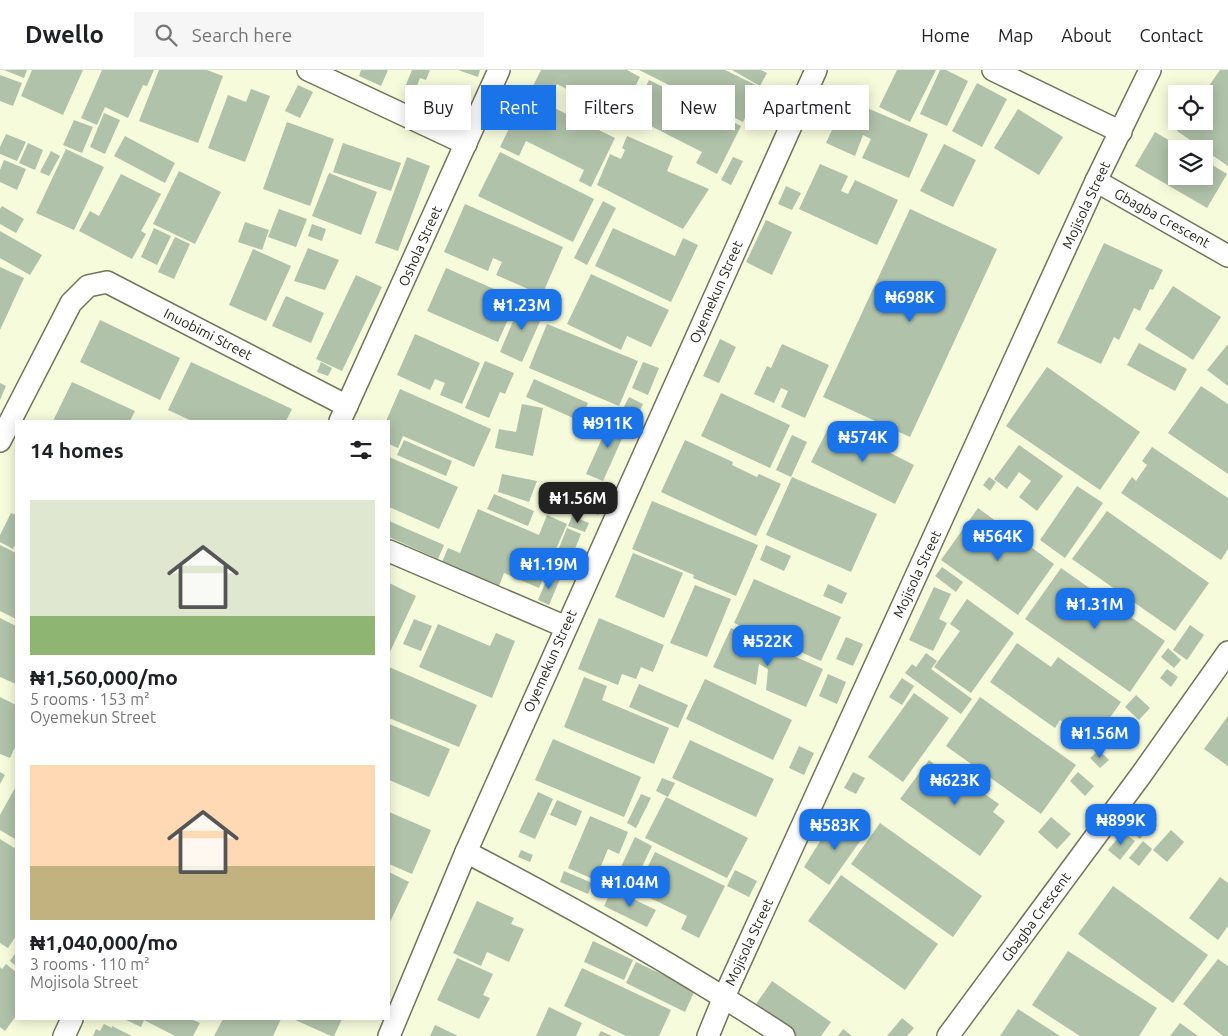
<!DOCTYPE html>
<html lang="en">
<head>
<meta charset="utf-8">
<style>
  :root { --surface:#fff; --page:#f6f6f6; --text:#202124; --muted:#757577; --line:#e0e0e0; --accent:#1a73e8 }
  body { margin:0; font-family:Ubuntu,sans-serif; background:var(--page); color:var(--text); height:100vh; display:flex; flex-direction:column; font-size:19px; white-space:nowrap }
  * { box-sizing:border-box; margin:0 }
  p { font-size:16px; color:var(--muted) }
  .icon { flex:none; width:28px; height:28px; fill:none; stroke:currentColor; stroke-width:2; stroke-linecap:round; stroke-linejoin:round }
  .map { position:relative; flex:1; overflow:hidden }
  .side { position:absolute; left:15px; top:350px; width:375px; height:600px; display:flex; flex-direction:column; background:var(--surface); border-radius:0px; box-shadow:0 2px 12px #0003 }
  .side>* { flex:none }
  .hud { position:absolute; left:405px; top:15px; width:475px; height:45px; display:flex; gap:10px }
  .controls { position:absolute; left:1168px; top:15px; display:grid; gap:10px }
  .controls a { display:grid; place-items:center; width:45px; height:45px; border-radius:0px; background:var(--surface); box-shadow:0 2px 12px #0003; font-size:25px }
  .price { position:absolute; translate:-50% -42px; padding:0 11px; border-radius:10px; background:var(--accent); color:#fff; font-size:16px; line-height:32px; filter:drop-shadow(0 1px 2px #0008) }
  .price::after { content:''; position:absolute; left:50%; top:30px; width:15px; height:11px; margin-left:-8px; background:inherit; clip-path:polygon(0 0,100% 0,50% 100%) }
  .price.active { background:#222; color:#fff }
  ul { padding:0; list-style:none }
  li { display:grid; align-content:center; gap:10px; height:265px; padding:0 15px }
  li span { display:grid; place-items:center; height:155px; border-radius:0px; color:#555 }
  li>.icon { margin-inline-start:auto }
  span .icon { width:90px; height:90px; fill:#fffc; stroke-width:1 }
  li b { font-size:21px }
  h2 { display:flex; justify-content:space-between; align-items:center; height:60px; padding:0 15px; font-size:21px }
  .chip { padding:0 18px; border-radius:0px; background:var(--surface); box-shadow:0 2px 12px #0003; font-size:18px; line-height:45px }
  .chip.active { background:var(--accent); color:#fff }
  header { display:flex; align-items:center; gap:30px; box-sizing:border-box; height:70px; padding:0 25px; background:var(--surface); border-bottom:1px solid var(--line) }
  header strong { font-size:24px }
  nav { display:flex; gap:28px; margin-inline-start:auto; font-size:18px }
  .search { width:350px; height:45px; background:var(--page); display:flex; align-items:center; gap:12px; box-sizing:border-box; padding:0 18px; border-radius:0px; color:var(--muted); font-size:19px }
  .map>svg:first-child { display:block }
  .building { fill:#b0c2a9 }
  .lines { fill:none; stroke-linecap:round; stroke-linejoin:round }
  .minor-casing { stroke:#71755a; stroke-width:24 }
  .minor { stroke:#fff; stroke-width:21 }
  .labels { text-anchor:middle; stroke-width:4.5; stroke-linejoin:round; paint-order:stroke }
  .street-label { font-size:14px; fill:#25261b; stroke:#fff }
</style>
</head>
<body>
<header>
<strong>Dwello</strong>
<div class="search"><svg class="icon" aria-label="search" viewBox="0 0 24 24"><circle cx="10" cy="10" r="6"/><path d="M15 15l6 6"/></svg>Search here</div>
<nav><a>Home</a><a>Map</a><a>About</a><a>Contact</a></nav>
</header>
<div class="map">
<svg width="1228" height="966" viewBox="0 0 1228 966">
  <rect width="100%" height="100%" fill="#f6fbdc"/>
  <g class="building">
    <polygon points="4,0 27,0 24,8"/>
    <polygon points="32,0 83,0 63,45 21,26"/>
    <polygon points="102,0 154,0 147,16 143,15 128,48 105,37 97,55 81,48"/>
    <polygon points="159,0 207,0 223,6 198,73 139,51"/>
    <polygon points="361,0 388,0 381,16 359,6"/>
    <polygon points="412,0 430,0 426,10 420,8 415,20 405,17"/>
    <polygon points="458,0 480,0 478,7"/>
    <polygon points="541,0 627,0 640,7 619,47 557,14 549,29 531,20"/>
    <polygon points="639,0 725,0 760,17 743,52"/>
    <polygon points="732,0 761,0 767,3 760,16"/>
    <polygon points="897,0 936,0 910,52 879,37"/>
    <polygon points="940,0 946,0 968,11 947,56 920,44"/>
    <polygon points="1220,0 1228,0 1228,96 1177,61 1184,51 1204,51 1204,23"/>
    <polygon points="0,5 22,13 13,36 0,31"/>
    <polygon points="649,10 741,56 717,104 696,93 702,82 631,46"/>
    <polygon points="977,13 1007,29 982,77 952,61"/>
    <polygon points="298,15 313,22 300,48 285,41"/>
    <polygon points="251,19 270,26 245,92 208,78 228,25 246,32"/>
    <polygon points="526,24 615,68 591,117 579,111 584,100 526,71 519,86 500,77"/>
    <polygon points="846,29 928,64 909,108 862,88 871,69 863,65 855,86 826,73"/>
    <polygon points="825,39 832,42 826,56 819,53"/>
    <polygon points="1018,39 1063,67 1039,105 994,78"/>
    <polygon points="104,43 120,50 105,84 90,77"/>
    <polygon points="74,50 93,57 82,83 63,75"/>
    <polygon points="287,52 334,69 310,136 263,119"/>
    <polygon points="1155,62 1184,79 1176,79 1176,106 1204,106 1204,90 1227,104 1207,138 1135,96"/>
    <polygon points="6,64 26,72 17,91 0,84 0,77"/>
    <polygon points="125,66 175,93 165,113 114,86"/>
    <polygon points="627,66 673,86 667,101 709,119 683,159 597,115 610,84 621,89 625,80 622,78"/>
    <polygon points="28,73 43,80 35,100 19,93"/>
    <polygon points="343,73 401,93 391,121 333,102"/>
    <polygon points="944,74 976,90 953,137 920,121"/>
    <polygon points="66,79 104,97 74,160 36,143"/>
    <polygon points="51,81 60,86 49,106 40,102"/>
    <polygon points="500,82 594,129 573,172 478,126"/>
    <polygon points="407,87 430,96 398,181 375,173"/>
    <polygon points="733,87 743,91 731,115 721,110"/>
    <polygon points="4,90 26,99 17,120 0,112 0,100"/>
    <polygon points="820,94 848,106 841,121 848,124 855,110 898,130 877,175 799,139"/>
    <polygon points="179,101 221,122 195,174 153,154"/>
    <polygon points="329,103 377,122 361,165 312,146"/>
    <polygon points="121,104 161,124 141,161 146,164 132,189 79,161 90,141 99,146"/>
    <polygon points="786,116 801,123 792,140 778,134"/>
    <polygon points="603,131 616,138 587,195 574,188"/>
    <polygon points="465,134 563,177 542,225 496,205 502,192 493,188 488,201 444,182"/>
    <polygon points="2,136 24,149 16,163 0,154 0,139"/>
    <polygon points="279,139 307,149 296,177 268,167"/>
    <polygon points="910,139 997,179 910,367 823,327"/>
    <polygon points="766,150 792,162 772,205 746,192"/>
    <polygon points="245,152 269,160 262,180 238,172"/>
    <polygon points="312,154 326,159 322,171 308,166"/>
    <polygon points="154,158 171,166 157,195 141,187"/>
    <polygon points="613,158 675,186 683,168 698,175 671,232 595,196"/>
    <polygon points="0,161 42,185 30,205 0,188"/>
    <polygon points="175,167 190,174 174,209 158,202"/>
    <polygon points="1104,173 1163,200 1153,220 1150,219 1140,241 1134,238 1119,270 1114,267 1101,294 1057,273"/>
    <polygon points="308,178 339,190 325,220 294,211"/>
    <polygon points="253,179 291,196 266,251 229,235"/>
    <polygon points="0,197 24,208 0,260"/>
    <polygon points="446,198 517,229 498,272 427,241"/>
    <polygon points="591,204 669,240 651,277 627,266 621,280 567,254"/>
    <polygon points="356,205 382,217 342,301 316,289"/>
    <polygon points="1173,216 1221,247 1193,290 1145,259"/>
    <polygon points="286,226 324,243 311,273 272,256"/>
    <polygon points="522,230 545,240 522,292 500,282"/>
    <polygon points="100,250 180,288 160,330 80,292"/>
    <polygon points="547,254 638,291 619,336 529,298"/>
    <polygon points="415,264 480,293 462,334 440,325 445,313 435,309 430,320 397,305"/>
    <polygon points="720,269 736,277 719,313 703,306"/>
    <polygon points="1139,273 1187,299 1175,321 1127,295"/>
    <polygon points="782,274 829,295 805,348 781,337 788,321 781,318 774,333 754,324 767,296 771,298"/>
    <polygon points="1228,274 1228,316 1207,300"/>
    <polygon points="485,291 514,303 505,324 500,322 489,348 465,338"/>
    <polygon points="191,292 292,339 286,351 192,351 168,340"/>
    <polygon points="321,292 332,298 328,306 317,302"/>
    <polygon points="643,292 659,298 648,325 632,318"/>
    <polygon points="1047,297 1140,362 1100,420 1006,356"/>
    <polygon points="534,309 588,333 580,351 526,327"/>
    <polygon points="72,312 135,341 130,351 53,351"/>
    <polygon points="0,313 6,316 0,330"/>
    <polygon points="1201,316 1228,334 1228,404 1168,363"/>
    <polygon points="400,319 491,359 474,397 403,366 398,378 389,374 389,351 386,351"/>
    <polygon points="721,323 790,355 770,398 701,366"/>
    <polygon points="629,327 643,334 634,353 619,346"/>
    <polygon points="522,334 543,338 533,386 495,378 499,359 516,362"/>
    <polygon points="612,346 629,353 603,411 586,404"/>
    <polygon points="831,353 914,395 895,434 811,392"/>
    <polygon points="792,365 807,372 791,407 776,400"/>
    <polygon points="404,370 452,391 446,406 397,385"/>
    <polygon points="685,370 733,392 732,395 757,407 759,404 781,414 756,466 661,422"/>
    <polygon points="1019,375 1063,406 1037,441 1019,427 1031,411 1019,402 1007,419 994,409"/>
    <polygon points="1152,377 1228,428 1228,479 1221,490 1121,423 1132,407 1136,411 1147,395 1142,391"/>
    <polygon points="389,387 458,417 439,459 389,437"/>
    <polygon points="502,404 537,411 529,432 498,422"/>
    <polygon points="792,407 877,444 851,502 766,465"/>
    <polygon points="989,407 996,412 990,421 983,415"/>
    <polygon points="1077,416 1103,433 1065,488 1040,470"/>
    <polygon points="494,424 534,441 528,456 487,439"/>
    <polygon points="594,430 604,435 598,445 589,440"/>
    <polygon points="652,431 758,475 736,526 693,508 694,505 632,479"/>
    <polygon points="978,438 1054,494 1018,545 941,490"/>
    <polygon points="478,439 539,465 547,445 567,454 539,518 504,503 499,516 442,492 448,478 460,483"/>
    <polygon points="1107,441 1209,513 1175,561 1072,489"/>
    <polygon points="11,443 16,445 16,473 13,479 0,472 0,465"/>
    <polygon points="572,446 589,453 585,462 568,456"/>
    <polygon points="389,451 444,475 438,489 389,467"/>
    <polygon points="567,458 581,464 573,484 559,478"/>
    <polygon points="0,475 16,483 16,549 0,541"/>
    <polygon points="766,475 791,486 784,501 760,490"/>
    <polygon points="633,483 683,503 664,548 615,527"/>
    <polygon points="942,497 963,512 956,522 935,506"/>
    <polygon points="1061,498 1165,571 1130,622 1025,549"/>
    <polygon points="549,504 560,509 549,535 538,530"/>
    <polygon points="754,509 841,547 821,591 734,553"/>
    <polygon points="389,513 416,526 389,584"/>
    <polygon points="828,514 847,523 842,534 823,526"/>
    <polygon points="695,515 731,529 707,587 670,573"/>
    <polygon points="934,517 951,524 939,549 947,553 933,581 909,570"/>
    <polygon points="967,529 1014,563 971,623 934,597 960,561 950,554"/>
    <polygon points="0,548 16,556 16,614 0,607"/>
    <polygon points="599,548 664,575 653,602 641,597 636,609 622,604 618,615 578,599"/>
    <polygon points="414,549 432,556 421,581 403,574"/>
    <polygon points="438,554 490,576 496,563 515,571 492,628 419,597"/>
    <polygon points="1190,555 1204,565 1187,590 1173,580"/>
    <polygon points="731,558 823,599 806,637 766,620 768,599 759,594 756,615 713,597"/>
    <polygon points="846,567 863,574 853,596 836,589"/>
    <polygon points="1017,573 1051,597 1058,587 1121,632 1092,673 1060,650 1055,658 990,612"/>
    <polygon points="1168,578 1181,590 1174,598 1161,587"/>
    <polygon points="926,583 937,591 931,599 972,629 961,644 905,603 912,594 916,597"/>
    <polygon points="389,597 477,635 459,677 389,648"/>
    <polygon points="1167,599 1178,607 1171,617 1160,608"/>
    <polygon points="828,604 846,612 837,634 819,626"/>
    <polygon points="584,607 607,616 602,630 669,658 654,694 564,657"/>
    <polygon points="902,608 914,616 902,635 889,627"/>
    <polygon points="705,609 792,650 773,690 686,649"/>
    <polygon points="639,614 688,635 678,658 629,637"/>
    <polygon points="914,623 949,648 903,712 868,687"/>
    <polygon points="1136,625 1150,638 1139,650 1125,637"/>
    <polygon points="0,627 16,635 16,675 10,688 0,684"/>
    <polygon points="980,627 1076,695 1041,744 946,676"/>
    <polygon points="1228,646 1228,696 1204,679"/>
    <polygon points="389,654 450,679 429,727 389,710"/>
    <polygon points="553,669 641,707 624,747 535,710"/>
    <polygon points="690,670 774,709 756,747 672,708"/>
    <polygon points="799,676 814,683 804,705 789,698"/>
    <polygon points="1099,680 1109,690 1100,698 1090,688"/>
    <polygon points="929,690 939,698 942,694 999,734 993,742 1005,751 980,786 900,729"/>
    <polygon points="0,702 5,705 0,714"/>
    <polygon points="853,702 865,708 856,724 844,718"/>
    <polygon points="1078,702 1094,716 1085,726 1070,711"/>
    <polygon points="662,708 675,713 668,727 656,721"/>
    <polygon points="15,718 16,719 15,769 0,760 0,745"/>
    <polygon points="538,722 553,729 535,769 519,762"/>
    <polygon points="641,724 651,728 636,758 627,753"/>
    <polygon points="666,727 748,768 727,808 645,768"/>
    <polygon points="557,730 582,741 576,756 550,745"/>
    <polygon points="1143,737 1157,749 1140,769 1126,757"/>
    <polygon points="389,742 431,760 412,804 389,794"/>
    <polygon points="590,746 628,762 619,784 608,779 595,810 568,798"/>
    <polygon points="1051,747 1071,764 1057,779 1038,762"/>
    <polygon points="853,748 868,760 829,815 804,797 827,760 840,766"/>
    <polygon points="880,753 982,826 953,867 851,794"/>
    <polygon points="1171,760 1184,772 1167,792 1153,780"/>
    <polygon points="1123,762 1135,771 1120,790 1108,780"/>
    <polygon points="635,767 652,776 629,824 612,816"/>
    <polygon points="0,769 16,779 16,866 8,878 0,873"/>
    <polygon points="1143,771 1152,779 1139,796 1129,788"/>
    <polygon points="521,780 533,785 530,792 518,787"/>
    <polygon points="655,782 725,816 699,868 681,859 687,846 636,821"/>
    <polygon points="735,800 757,811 749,827 727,816"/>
    <polygon points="564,801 592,813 588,824 560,812"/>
    <polygon points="389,802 409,812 389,854"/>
    <polygon points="841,805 938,874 905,920 808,851"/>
    <polygon points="1220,807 1228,813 1228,856 1218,870 1189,848"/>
    <polygon points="1113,816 1208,885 1173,933 1078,864"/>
    <polygon points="612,819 656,840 647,857 604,836"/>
    <polygon points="477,831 514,848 511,854 524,859 509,892 487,882 481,896 453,883"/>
    <polygon points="593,871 633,890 624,910 584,892"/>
    <polygon points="1068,881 1157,938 1139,966 1080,966 1032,935"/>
    <polygon points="16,882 16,896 10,891"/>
    <polygon points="457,888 493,904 483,925 490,928 479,949 437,930"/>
    <polygon points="1218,889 1228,896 1228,966 1223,966 1183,934"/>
    <polygon points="636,892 695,920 685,942 626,913"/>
    <polygon points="6,894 16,902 16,946 5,961 0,957 0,897 2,899"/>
    <polygon points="582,898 671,940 659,966 626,966 564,936"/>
    <polygon points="772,911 831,952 821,966 795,966 754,937"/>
    <polygon points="549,937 582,953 576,966 536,966"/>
    <polygon points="1018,939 1060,966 1000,966"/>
    <polygon points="902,948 914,958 907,966 887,966"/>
    <polygon points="124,949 191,949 200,953 193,966 175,966 144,950 141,957"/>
    <polygon points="223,949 281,949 273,966 214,966"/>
    <polygon points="293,949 342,949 334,966 331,966"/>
    <polygon points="1180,953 1198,966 1170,966"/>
    <polygon points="104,954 112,958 112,956 132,966 93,966 96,959 100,961"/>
    <polygon points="435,955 458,966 430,966"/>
    <polygon points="843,959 852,966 838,966"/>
    <polygon points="601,961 612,966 598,966"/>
  </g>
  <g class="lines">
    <defs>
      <g id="minor">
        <polyline points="308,0 466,74"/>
        <polyline points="993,0 1121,62"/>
        <polyline points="1096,111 1228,186"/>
        <polyline points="340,351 499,0"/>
        <polyline points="0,371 71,233 88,216 107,212 347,336"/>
        <polyline points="389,481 566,557"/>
        <path d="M466 782C574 838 682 899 784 966"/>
        <polyline points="64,966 72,949"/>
        <polyline points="389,966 466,782 816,0"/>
        <polyline points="708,966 724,927 1096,111 1150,0"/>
        <polyline points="948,966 1141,705 1228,582"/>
      </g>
    </defs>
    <use href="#minor" class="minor-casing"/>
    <use href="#minor" class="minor"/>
  </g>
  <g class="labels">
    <g class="street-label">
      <text transform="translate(1086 135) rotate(-65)" y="5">Mojisola Street</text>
      <text transform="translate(1162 148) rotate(29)" y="5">Gbagba Crescent</text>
      <text transform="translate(420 176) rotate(-66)" y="5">Oshola Street</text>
      <text transform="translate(716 222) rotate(-66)" y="5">Oyemekun Street</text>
      <text transform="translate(208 264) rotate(27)" y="5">Inuobimi Street</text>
      <text transform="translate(917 504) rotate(-65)" y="5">Mojisola Street</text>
      <text transform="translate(550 591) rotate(-66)" y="5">Oyemekun Street</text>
      <text transform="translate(1036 847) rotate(-54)" y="5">Gbagba Crescent</text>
      <text transform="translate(749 872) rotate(-65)" y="5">Mojisola Street</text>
    </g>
  </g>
</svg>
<div class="controls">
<a><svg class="icon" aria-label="locate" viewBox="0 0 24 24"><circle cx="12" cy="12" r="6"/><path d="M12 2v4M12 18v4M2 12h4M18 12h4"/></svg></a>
<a><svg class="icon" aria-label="layers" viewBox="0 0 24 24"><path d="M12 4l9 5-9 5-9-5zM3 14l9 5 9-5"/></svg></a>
</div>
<b class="price" style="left:910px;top:253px">₦698K</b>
<b class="price" style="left:522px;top:261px">₦1.23M</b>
<b class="price" style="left:608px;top:379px">₦911K</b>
<b class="price" style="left:863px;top:393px">₦574K</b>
<b class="price active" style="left:578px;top:454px">₦1.56M</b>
<b class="price" style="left:998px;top:492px">₦564K</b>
<b class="price" style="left:549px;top:520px">₦1.19M</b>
<b class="price" style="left:1095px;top:560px">₦1.31M</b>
<b class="price" style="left:768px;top:597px">₦522K</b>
<b class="price" style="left:1100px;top:689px">₦1.56M</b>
<b class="price" style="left:955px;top:736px">₦623K</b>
<b class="price" style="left:1121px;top:776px">₦899K</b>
<b class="price" style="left:835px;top:781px">₦583K</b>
<b class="price" style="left:630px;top:838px">₦1.04M</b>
<div class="hud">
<a class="chip">Buy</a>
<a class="chip active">Rent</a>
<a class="chip">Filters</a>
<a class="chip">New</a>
<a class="chip">Apartment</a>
</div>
<section class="side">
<h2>14 homes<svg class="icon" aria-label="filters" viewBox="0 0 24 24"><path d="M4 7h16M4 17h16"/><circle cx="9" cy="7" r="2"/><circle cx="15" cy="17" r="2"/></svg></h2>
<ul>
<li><span style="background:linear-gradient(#dfe7d0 75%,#8fb573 0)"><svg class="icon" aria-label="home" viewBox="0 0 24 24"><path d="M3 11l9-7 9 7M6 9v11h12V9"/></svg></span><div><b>₦1,560,000/mo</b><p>5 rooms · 153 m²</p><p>Oyemekun Street</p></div></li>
<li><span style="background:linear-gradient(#ffd9b3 65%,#c2b280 0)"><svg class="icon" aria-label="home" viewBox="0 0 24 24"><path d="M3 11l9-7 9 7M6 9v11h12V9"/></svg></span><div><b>₦1,040,000/mo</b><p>3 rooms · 110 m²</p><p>Mojisola Street</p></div></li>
</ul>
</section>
</div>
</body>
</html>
